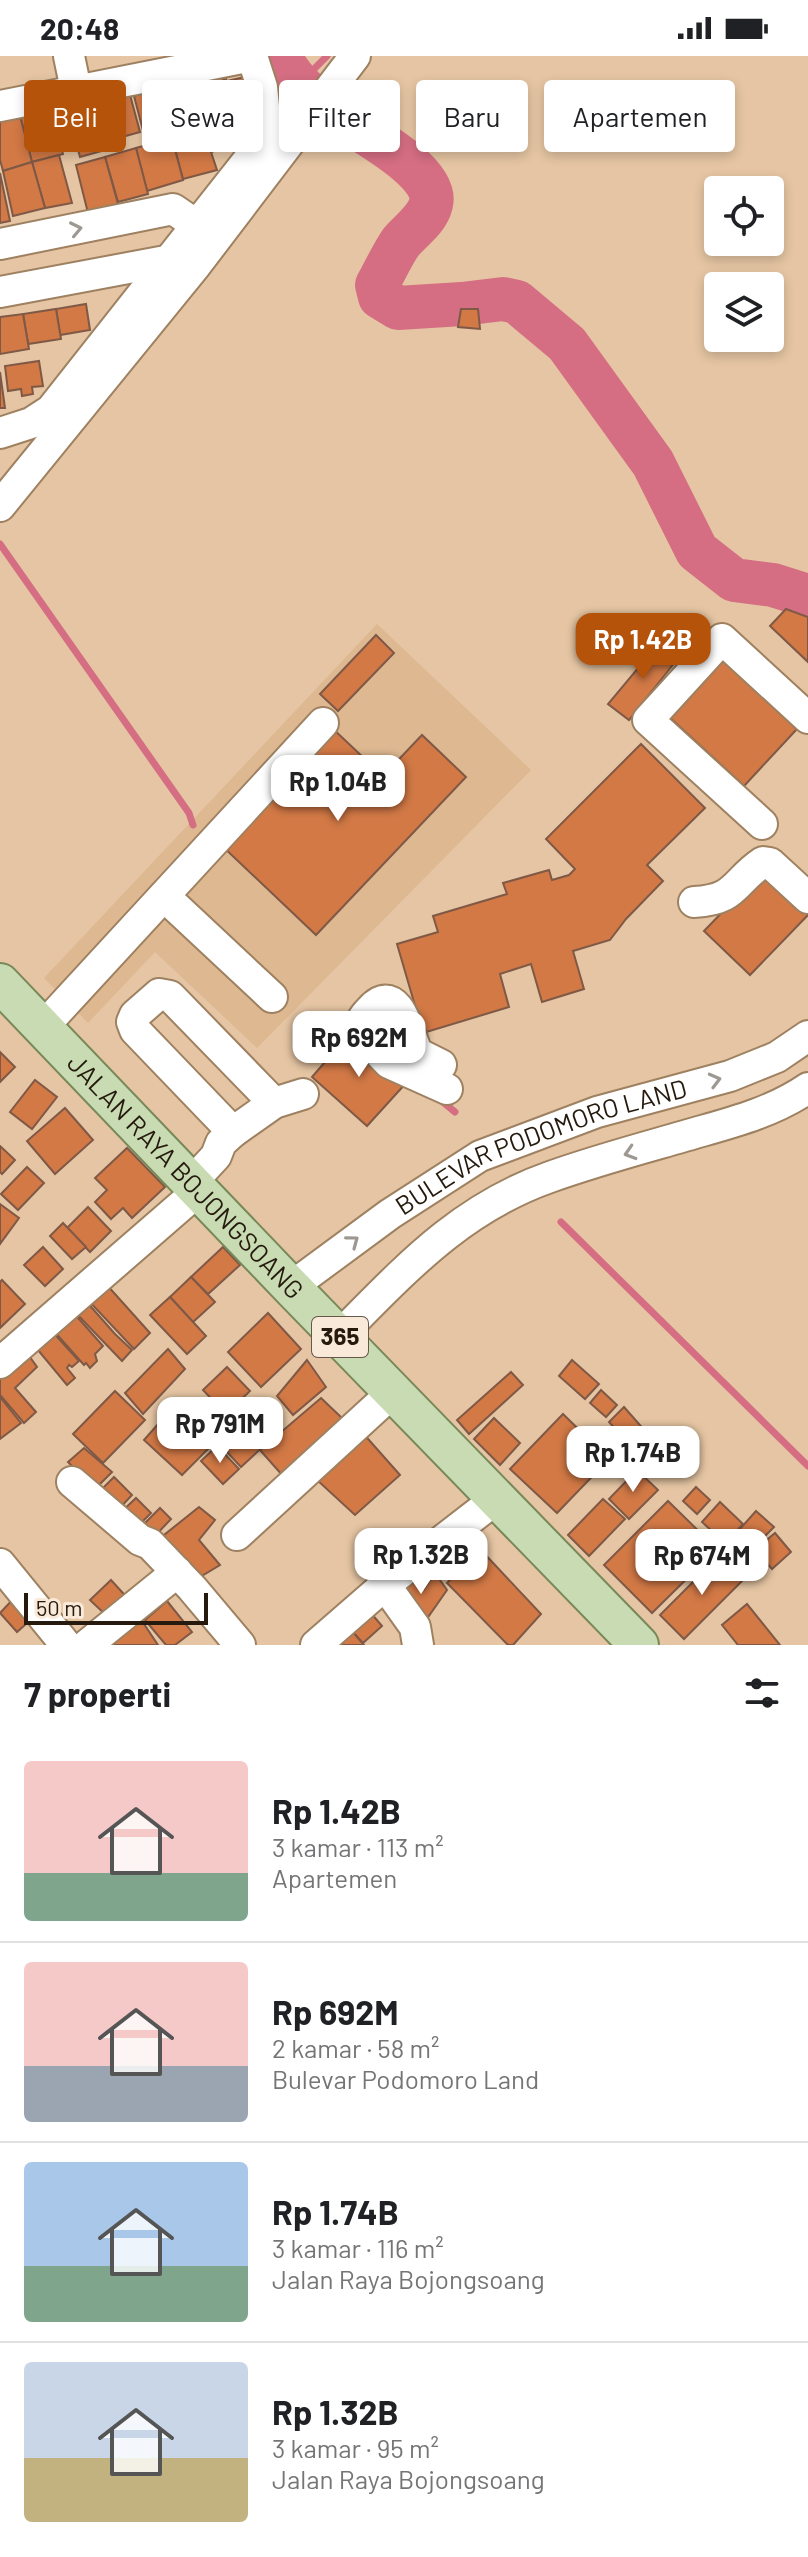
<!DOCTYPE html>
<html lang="id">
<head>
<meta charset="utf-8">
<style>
  :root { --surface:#fff; --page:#f2f2f2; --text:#202124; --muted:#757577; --line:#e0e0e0; --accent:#b45309 }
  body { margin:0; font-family:Barlow,sans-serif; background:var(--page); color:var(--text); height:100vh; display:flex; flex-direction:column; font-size:30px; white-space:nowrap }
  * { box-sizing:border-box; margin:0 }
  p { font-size:26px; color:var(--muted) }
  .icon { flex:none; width:44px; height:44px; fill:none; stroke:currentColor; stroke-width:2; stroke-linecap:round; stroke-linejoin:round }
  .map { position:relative; height:1589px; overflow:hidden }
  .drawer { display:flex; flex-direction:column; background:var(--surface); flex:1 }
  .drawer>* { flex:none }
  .guide { position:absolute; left:24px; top:24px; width:760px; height:72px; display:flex; gap:16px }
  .tools { position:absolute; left:704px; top:120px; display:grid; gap:16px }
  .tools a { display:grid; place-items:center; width:80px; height:80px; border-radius:8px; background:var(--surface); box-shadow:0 4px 12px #0003; font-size:40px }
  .scale { position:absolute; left:24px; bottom:20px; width:184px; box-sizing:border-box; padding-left:8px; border:4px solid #251a0d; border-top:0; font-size:22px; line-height:28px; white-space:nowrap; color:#251a0d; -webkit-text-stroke:6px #f9e9d8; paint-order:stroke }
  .price { position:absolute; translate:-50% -68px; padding:0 18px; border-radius:16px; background:#fff; color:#222; font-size:26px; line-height:52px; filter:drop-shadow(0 2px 4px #0008) }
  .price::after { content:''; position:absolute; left:50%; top:48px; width:24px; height:18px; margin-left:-12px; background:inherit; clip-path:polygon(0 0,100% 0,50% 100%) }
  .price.active { background:var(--accent); color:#fff }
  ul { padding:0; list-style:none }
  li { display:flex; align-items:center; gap:24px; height:200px; padding:0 24px }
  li+li { border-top:2px solid var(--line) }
  li span { display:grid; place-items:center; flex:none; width:224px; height:160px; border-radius:8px; color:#555 }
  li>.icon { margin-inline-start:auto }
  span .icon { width:96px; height:96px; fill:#fffc; stroke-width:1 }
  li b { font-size:34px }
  h2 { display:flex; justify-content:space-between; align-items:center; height:96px; padding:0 24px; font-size:34px }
  .tag { padding:0 28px; border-radius:8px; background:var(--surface); box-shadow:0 4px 12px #0003; font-size:28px; line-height:72px }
  .tag.active { background:var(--accent); color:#fff }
  .status { display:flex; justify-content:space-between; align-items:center; height:56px; padding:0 40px; background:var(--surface); direction:ltr }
  .status svg { height:22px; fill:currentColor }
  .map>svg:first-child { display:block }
  .built { fill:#ddb891 }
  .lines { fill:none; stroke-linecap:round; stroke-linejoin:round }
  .stream { stroke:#d56e83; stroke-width:7 }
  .river { stroke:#d56e83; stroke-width:44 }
  .building { fill:#d27946; stroke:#7f5946; stroke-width:2 }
  .minor-casing { stroke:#9e8161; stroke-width:34 }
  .major-casing { stroke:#788858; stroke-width:42 }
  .minor { stroke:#fff; stroke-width:30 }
  .major { stroke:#c8dbb3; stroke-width:38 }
  .oneway { stroke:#9d9892 }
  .labels { text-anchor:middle; stroke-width:6; stroke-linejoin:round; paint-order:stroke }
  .shield { fill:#f9e9d8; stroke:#65584a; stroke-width:2 }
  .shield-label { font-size:24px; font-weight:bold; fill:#251a0d }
  .street-label { font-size:26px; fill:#251a0d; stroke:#f9e9d8 }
</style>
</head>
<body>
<div class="status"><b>20:48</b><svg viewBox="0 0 49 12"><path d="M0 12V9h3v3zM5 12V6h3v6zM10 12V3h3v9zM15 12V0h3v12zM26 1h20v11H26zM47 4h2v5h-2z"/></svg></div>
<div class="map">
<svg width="808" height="1589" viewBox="0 0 808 1589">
  <rect width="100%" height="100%" fill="#e5c5a3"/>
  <polygon class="built" points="377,568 531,714 257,992 155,896 88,967 44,922"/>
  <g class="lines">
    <g class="stream">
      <polyline points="302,31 312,15 327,0"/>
      <polyline points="0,488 189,757 193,769"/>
      <polyline points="438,1042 455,1056"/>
      <polyline points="561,1166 808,1410"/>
    </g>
    <path class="river" d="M279 0C292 23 306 37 328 53 352 71 440 114 431 148 427 164 411 174 401 186 392 199 385 215 377 229L380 241 398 252 462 248 503 243 517 246 567 288 653 407 697 495 734 524 773 529 808 540"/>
  </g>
  <g class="building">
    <polygon points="194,19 210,64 170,75 158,28"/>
    <polygon points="245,21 254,52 236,57 227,25"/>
    <polygon points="226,23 236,57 210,64 201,31"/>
    <polygon points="159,33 170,75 145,82 134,40"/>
    <polygon points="129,35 140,76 104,86 93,45"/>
    <polygon points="93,45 105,94 80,101 67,53"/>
    <polygon points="48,50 63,98 32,106 19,56"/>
    <polygon points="19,56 32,106 3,115 0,104 0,60"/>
    <polygon points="238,68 243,87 211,96 217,114 183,123 172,82"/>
    <polygon points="172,82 183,124 147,135 136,92"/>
    <polygon points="136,92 148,138 118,146 105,101"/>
    <polygon points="59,99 72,147 45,152 32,106"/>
    <polygon points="105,101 118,148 88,157 76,109"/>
    <polygon points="32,106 45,152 13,160 3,115"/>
    <polygon points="0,117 10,165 0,167"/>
    <polygon points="86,248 90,274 60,279 56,253"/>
    <polygon points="56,253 61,283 28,288 23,258"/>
    <polygon points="461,253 478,253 480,273 458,271"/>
    <polygon points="23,258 29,293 0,298 0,261"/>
    <polygon points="39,305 43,330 32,331 33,338 22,340 21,333 8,335 5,310"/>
    <polygon points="0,316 5,352 0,352"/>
    <polygon points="786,553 808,561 808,606 770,570"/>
    <polygon points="376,579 394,597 338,655 320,638"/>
    <polygon points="659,587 679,601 629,664 608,648"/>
    <polygon points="721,602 797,673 744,730 668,660"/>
    <polygon points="331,671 383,720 422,679 466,721 316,879 220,788"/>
    <polygon points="641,688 705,752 647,809 663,825 626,863 610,884 573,895 584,933 542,946 531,908 500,918 509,951 423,977 397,888 438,876 433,860 507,838 503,827 549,814 552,824 569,819 575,813 546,783"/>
    <polygon points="765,812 808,853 808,859 750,919 704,875"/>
    <polygon points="351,976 407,1026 367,1070 312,1021"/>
    <polygon points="0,996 15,1011 0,1026"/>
    <polygon points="35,1024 57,1041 32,1073 10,1056"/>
    <polygon points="65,1052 93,1084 55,1118 27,1085"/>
    <polygon points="0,1090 15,1104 2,1118 0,1116"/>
    <polygon points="127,1092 165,1131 132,1162 123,1152 111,1163 95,1146 107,1134 95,1122"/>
    <polygon points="27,1111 44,1127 18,1154 1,1138"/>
    <polygon points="0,1148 19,1162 0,1188"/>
    <polygon points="88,1151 111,1175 90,1196 67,1172"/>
    <polygon points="63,1167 86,1191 72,1203 50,1180"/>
    <polygon points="43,1191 63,1213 45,1230 24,1209"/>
    <polygon points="223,1191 240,1209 208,1238 191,1221"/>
    <polygon points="191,1221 215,1246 193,1266 170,1241"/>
    <polygon points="2,1224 25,1248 0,1272 0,1226"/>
    <polygon points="106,1228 150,1277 134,1293 86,1242"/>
    <polygon points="170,1241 206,1280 187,1298 150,1259"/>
    <polygon points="85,1244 115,1278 132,1294 122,1305 73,1254"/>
    <polygon points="72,1255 103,1290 95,1298 97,1305 90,1312 86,1307 84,1309 52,1273"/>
    <polygon points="268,1257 301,1293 261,1331 228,1296"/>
    <polygon points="50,1273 79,1305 72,1311 69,1309 67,1312 75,1322 67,1329 33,1288"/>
    <polygon points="168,1293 185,1313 143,1358 125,1337"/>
    <polygon points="27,1297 37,1311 15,1332 36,1356 24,1367 0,1339 0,1319"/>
    <polygon points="307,1304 326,1331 293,1359 277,1340"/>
    <polygon points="572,1304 599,1328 585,1343 559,1320"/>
    <polygon points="227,1311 250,1335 226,1358 203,1334"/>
    <polygon points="511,1316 523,1329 469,1378 457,1364"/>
    <polygon points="601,1334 617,1349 606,1361 590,1347"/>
    <polygon points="115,1335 145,1364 103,1407 73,1378"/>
    <polygon points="0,1341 21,1367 0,1383"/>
    <polygon points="321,1342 343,1363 283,1420 260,1394"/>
    <polygon points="174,1350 210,1391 182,1419 144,1384"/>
    <polygon points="624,1351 646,1376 631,1390 609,1366"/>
    <polygon points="239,1356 267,1387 241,1411 213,1381"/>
    <polygon points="563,1358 609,1403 557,1457 510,1413"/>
    <polygon points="494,1362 520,1387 500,1409 474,1383"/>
    <polygon points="361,1375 400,1419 355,1459 317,1424"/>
    <polygon points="217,1390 239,1413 223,1428 201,1405"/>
    <polygon points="84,1392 112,1416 95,1433 68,1406"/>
    <polygon points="637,1414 658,1434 629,1463 609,1443"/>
    <polygon points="114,1421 132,1439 118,1454 100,1435"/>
    <polygon points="696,1431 710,1444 697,1458 683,1445"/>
    <polygon points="136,1442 151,1457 133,1475 117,1460"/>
    <polygon points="603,1443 625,1463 589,1500 568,1479"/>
    <polygon points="668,1445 717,1493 652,1557 604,1509"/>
    <polygon points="720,1446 743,1468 725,1487 702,1466"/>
    <polygon points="199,1451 215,1464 199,1484 220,1509 195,1524 159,1483"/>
    <polygon points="160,1452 171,1463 153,1482 141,1471"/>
    <polygon points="756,1455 774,1471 757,1488 740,1473"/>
    <polygon points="775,1477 791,1496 772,1513 755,1494"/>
    <polygon points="479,1492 541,1558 513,1589 508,1589 447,1527"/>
    <polygon points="720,1499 744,1523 684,1583 660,1559"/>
    <polygon points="435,1517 447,1534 424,1567 392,1537 407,1520 424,1533"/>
    <polygon points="111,1524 132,1547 111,1564 90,1544"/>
    <polygon points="16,1540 34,1561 17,1576 0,1557"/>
    <polygon points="167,1545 192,1576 175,1589 166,1589 145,1564"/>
    <polygon points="747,1548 780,1589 738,1589 722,1569"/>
    <polygon points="134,1553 158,1589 108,1589"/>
    <polygon points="370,1556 382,1570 363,1587 351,1574"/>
    <polygon points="351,1574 364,1589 338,1589"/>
  </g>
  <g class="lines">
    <defs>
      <g id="minor">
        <polyline points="69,0 76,34"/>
        <polyline points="0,50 252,0"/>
        <polyline points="0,188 173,153 198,170"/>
        <polyline points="0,236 171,204"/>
        <polyline points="0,377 31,367 51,354 257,93 266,70 262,31 252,0"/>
        <polyline points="0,450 196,209 355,0"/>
        <polyline points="762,768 648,664 722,583 808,662"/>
        <polyline points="164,840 272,941"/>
        <path d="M694 846C737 844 733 826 763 806L770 807 808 842"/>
        <polyline points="43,971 323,667"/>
        <path d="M441 1009 417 997C409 976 397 923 370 954 363 961 359 967 360 977L389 1007 447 1033"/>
        <polyline points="233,1076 135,974 132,966 135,959 159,938 170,940 274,1047"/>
        <polyline points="191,1127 216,1100 221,1087 233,1076 274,1047 303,1038"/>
        <path id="s1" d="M291 1231 390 1158 480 1100 597 1056 730 1020 777 1001 808 980"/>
        <path d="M339 1280C405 1214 459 1153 550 1121 600 1103 651 1090 702 1075 738 1065 776 1054 808 1032"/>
        <polyline points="0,1307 198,1135"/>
        <polyline points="72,1426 140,1484 150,1488 192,1532 240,1589"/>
        <polyline points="237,1479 393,1336"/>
        <polyline points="0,1508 66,1589"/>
        <polyline points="385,1529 415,1571 418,1589"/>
        <polyline points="87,1589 177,1516"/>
        <polyline points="316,1589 385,1529 496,1443"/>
      </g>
      <g id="major">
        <path id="s2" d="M0 927 291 1231 639 1589"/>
      </g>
    </defs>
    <use href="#minor" class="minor-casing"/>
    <use href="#major" class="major-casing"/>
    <use href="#minor" class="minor"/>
    <use href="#major" class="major"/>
  </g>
  <defs><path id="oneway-chevron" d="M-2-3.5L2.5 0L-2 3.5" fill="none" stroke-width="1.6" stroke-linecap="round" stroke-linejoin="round" transform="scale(2)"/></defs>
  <g class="oneway">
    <use href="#oneway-chevron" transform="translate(76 173) rotate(-12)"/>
    <use href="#oneway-chevron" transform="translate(715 1024) rotate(-15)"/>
    <use href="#oneway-chevron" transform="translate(630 1097) rotate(163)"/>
    <use href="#oneway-chevron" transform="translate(353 1185) rotate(-37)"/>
  </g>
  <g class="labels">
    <rect class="shield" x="312" y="1261" width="56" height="40" rx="6"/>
    <g class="shield-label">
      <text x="340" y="1289">365</text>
    </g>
    <g class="street-label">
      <text dy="9" stroke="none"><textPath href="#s1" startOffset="290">BULEVAR PODOMORO LAND</textPath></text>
      <text dy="9" stroke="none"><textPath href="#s2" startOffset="268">JALAN RAYA BOJONGSOANG</textPath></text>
    </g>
  </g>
</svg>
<div class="tools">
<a><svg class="icon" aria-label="locate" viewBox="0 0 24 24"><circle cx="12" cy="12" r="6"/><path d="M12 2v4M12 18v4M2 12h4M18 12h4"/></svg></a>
<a><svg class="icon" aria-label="layers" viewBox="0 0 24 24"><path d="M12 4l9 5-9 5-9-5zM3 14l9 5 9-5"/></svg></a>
</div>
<div class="scale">50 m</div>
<b class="price active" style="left:643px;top:625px">Rp 1.42B</b>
<b class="price" style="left:338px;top:767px">Rp 1.04B</b>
<b class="price" style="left:359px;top:1023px">Rp 692M</b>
<b class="price" style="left:220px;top:1409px">Rp 791M</b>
<b class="price" style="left:633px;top:1438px">Rp 1.74B</b>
<b class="price" style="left:421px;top:1540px">Rp 1.32B</b>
<b class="price" style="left:702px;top:1541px">Rp 674M</b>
<div class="guide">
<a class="tag active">Beli</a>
<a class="tag">Sewa</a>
<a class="tag">Filter</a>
<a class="tag">Baru</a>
<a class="tag">Apartemen</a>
</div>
</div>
<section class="drawer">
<h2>7 properti<svg class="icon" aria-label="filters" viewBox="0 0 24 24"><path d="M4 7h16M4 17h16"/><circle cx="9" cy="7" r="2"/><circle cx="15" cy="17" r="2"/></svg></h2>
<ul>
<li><span style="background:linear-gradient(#f6c9c9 70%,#7fa58c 0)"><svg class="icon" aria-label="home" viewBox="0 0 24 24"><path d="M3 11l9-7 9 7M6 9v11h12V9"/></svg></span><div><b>Rp 1.42B</b><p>3 kamar · 113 m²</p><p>Apartemen</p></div></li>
<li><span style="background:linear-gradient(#f6c9c9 65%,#9aa5b1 0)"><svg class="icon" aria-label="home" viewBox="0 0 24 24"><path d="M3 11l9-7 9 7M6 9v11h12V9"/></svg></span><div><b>Rp 692M</b><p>2 kamar · 58 m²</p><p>Bulevar Podomoro Land</p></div></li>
<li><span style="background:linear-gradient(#a9c7e8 65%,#7fa58c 0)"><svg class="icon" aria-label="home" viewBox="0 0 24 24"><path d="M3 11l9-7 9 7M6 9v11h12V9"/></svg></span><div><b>Rp 1.74B</b><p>3 kamar · 116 m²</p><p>Jalan Raya Bojongsoang</p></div></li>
<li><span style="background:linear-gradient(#c9d6e8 60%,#c2b280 0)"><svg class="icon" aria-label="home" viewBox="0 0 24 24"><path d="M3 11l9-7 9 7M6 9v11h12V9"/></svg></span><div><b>Rp 1.32B</b><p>3 kamar · 95 m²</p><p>Jalan Raya Bojongsoang</p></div></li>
</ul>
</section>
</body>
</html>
